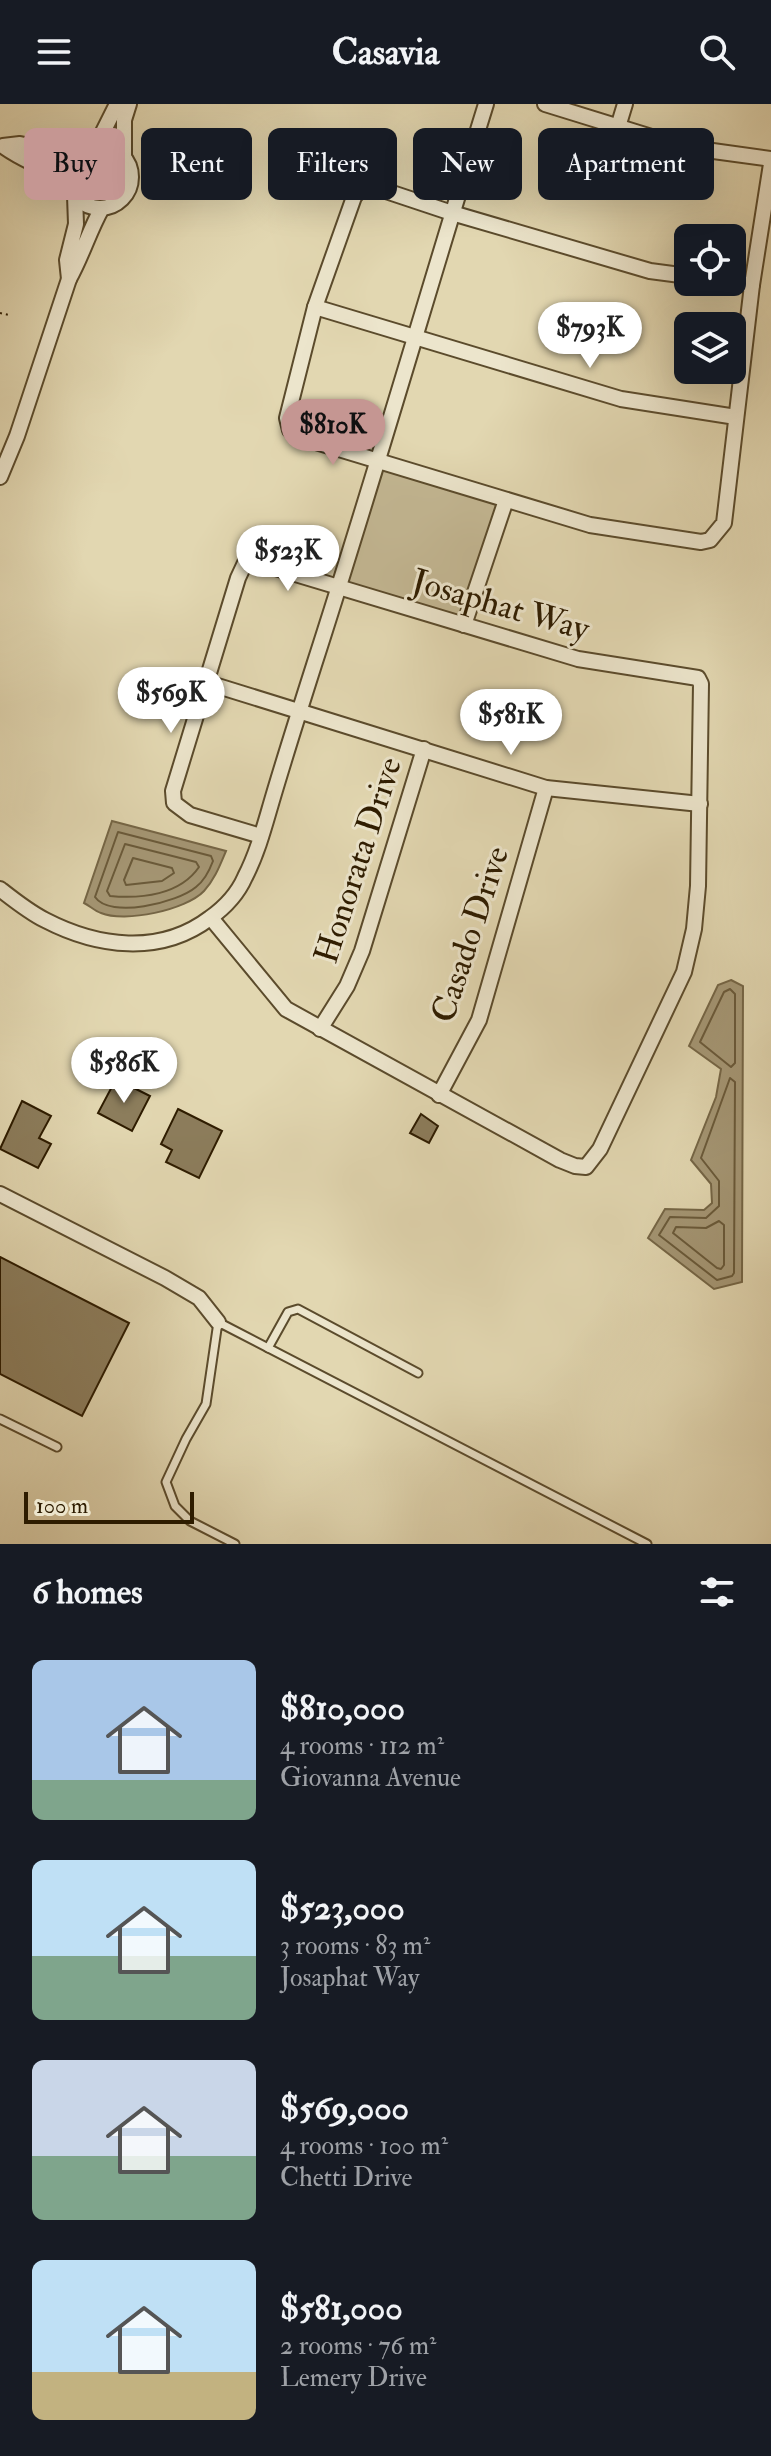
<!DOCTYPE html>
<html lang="en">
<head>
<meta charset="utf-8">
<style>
  :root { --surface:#171b24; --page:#242831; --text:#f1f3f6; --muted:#9ea1a6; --accent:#c59692 }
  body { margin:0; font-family:"IM FELL Double Pica",serif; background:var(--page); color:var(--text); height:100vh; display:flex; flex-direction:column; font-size:30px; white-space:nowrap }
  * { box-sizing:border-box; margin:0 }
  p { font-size:26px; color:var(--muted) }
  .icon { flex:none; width:44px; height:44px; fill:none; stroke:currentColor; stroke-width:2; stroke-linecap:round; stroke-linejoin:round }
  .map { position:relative; height:1440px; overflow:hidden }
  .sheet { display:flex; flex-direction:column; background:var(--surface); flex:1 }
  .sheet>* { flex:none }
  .guide { position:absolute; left:24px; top:24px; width:724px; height:72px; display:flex; gap:16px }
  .tools { position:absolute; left:674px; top:120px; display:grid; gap:16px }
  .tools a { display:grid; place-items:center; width:72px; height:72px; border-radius:12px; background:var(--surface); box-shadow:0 8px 32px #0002; font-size:40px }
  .scale { position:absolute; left:24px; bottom:20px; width:170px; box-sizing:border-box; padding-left:8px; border:4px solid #2e1c00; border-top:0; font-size:22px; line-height:28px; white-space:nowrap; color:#2e1c00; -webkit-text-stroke:6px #ece5cc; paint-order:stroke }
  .price { position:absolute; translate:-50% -68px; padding:0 18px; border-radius:28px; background:#fff; color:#222; font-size:26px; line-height:52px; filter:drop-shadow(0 2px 4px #0008) }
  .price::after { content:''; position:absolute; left:50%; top:48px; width:24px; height:18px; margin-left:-12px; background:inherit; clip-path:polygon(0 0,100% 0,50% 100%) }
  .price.on { background:var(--accent); color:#111 }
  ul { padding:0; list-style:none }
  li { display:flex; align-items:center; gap:24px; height:200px; padding:0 32px }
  li span { display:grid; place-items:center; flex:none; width:224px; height:160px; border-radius:12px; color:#555 }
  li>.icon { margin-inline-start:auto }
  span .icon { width:96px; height:96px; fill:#fffc; stroke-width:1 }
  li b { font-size:34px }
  h2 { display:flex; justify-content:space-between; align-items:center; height:96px; padding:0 32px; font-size:34px }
  .chip { padding:0 28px; border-radius:12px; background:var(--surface); box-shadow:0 8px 32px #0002; font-size:28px; line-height:72px }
  .chip.on { background:var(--accent); color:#111 }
  header { display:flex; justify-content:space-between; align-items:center; height:104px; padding:0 32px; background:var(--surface); font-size:36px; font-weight:700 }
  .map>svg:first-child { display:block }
  .green { fill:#c3b793; stroke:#786a4a; stroke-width:2 }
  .water { fill:#a59775; stroke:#756646; stroke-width:2 }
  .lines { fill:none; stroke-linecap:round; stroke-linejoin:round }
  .shore { stroke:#6a5a3a; stroke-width:2 }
  .building { fill:#8c7d5c; stroke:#2e1c00; stroke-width:2 }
  .lane-casing { stroke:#5b4b2c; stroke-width:11 }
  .street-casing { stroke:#5b4b2c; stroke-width:18 }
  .path { stroke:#2e1c00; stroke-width:2; stroke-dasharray:2 4; stroke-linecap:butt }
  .lane { stroke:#ece5cc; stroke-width:7 }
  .street { stroke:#ece5cc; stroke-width:14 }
  .labels { text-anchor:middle; stroke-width:6; stroke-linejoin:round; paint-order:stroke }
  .street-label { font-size:34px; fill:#2e1c00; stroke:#ece5cc }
</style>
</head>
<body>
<header><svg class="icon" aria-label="menu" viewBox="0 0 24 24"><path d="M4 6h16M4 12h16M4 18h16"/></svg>Casavia<svg class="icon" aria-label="search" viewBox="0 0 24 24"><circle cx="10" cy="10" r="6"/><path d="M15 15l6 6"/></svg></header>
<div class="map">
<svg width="771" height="1440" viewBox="0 0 771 1440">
  <rect width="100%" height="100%" fill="#e2d7b1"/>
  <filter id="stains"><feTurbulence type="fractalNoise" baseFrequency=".0025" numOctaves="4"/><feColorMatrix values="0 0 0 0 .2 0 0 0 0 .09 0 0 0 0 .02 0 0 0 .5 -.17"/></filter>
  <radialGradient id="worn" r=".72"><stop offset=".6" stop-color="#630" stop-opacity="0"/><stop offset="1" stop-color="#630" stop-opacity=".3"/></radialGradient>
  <polygon class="green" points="376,356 506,396 464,521 339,485"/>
  <g class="water">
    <path d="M112 717 226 747C220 761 215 775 204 787 186 806 125 819 101 809 95 807 90 802 84 799Z"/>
    <polygon points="731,876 743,882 742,1178 714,1185 648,1134 665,1105 704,1106 712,1099 711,1080 691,1056 716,993 721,965 689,942 718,881"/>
  </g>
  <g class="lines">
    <g class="shore">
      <path d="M118 728 211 752 213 757C210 765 204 777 196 783 177 799 110 815 95 793Z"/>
      <path d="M125 740 196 758 199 763C180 791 141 795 110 792L107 787Z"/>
      <polygon points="133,754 172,764 174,769 162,777 126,781 124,776"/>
      <polygon points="730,885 735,890 735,959 731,963 700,938 724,888"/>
      <polygon points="730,974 735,978 734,1169 732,1172 717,1176 659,1131 670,1113 706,1114 719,1102 719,1077 701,1054"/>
      <polygon points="719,1117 724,1121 724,1161 721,1165 717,1164 673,1129 676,1123 706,1124"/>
    </g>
  </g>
  <g class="building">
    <polygon points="116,975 150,992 132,1027 98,1009"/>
    <polygon points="22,997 51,1012 39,1034 51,1040 38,1064 0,1045"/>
    <polygon points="178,1005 222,1027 199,1074 166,1058 172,1046 161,1040"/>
    <polygon points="421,1010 438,1022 429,1039 410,1029"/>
    <polygon points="0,1153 129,1219 82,1312 0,1270"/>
  </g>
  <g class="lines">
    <defs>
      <g id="lane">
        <polyline points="268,1244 288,1208 298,1205 418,1269"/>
        <polyline points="0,1315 57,1343"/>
        <polyline points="235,1440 190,1417 175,1402 166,1378 186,1335 206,1300 218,1218 647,1440"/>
      </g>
      <g id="street">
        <polyline points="545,0 684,43 771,55"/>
        <polyline points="618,23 625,0"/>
        <circle cx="100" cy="73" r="31"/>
        <polyline points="96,42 117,0"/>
        <polyline points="124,52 124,16 129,0"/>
        <path d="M70 82C50 64 24 58 3 42L20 40 77 52"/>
        <path d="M75 92 76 120 67 156 69 175C82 152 89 127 102 104"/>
        <polyline points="688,172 650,167 452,109 374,83 360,86 354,93 315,203 287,314 290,326 299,333 590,421 701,438 710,436 724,419 752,181 771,60"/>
        <polyline points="732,178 752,181"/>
        <polyline points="315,203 621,295 736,313"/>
        <polyline points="0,373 17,332 69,175"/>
        <polyline points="464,521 506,396"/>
        <polyline points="208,579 546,684 700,700"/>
        <path d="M0 785C14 796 29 808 45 816 97 843 160 852 210 814 224 804 238 789 245 773 258 748 265 720 273 693 286 649 300 605 314 561 374 375 428 187 486 0"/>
        <polyline points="211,814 286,905 560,1056 575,1062 586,1063 600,1045 684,868 694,825 698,782 701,580 698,574 578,555 262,460 245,459 238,474 173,687 174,699 190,711 261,732"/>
        <polyline points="320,925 347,882 362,847 424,645"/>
        <polyline points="439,991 479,916 546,684"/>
        <polyline points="0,1090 165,1174 199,1194 218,1218"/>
      </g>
    </defs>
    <use href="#lane" class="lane-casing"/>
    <use href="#street" class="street-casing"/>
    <polyline class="path" points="0,209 9,211"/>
    <use href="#lane" class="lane"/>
    <use href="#street" class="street"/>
  </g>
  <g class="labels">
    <g class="street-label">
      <text transform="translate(501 500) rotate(16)" y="12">Josaphat Way</text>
      <text transform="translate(357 756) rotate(-72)" y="12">Honorata Drive</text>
      <text transform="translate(469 830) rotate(-72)" y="12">Casado Drive</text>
    </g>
  </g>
  <rect width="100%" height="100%" filter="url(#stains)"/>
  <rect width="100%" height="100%" fill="url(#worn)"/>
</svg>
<div class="tools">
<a><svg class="icon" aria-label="locate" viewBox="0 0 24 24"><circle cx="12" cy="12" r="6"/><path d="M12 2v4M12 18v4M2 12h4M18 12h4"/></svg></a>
<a><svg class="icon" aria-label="layers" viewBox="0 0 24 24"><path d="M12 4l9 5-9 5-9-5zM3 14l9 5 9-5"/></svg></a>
</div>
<div class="scale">100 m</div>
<b class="price" style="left:590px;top:266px">$793K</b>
<b class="price on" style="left:333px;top:363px">$810K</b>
<b class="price" style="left:288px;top:489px">$523K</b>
<b class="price" style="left:171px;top:631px">$569K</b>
<b class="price" style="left:511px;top:653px">$581K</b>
<b class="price" style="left:124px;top:1001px">$586K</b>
<div class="guide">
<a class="chip on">Buy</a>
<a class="chip">Rent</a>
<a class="chip">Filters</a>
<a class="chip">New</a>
<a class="chip">Apartment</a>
</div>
</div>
<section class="sheet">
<h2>6 homes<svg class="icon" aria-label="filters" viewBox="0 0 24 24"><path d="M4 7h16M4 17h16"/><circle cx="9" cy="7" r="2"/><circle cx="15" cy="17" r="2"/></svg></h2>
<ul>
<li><span style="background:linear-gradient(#a9c7e8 75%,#7fa58c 0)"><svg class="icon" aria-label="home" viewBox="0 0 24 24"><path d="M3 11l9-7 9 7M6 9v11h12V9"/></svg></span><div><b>$810,000</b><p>4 rooms · 112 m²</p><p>Giovanna Avenue</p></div></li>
<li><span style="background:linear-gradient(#bfe0f5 60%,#7fa58c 0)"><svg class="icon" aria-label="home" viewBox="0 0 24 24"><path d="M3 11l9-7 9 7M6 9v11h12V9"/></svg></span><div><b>$523,000</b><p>3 rooms · 83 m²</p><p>Josaphat Way</p></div></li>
<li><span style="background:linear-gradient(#c9d6e8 60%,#7fa58c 0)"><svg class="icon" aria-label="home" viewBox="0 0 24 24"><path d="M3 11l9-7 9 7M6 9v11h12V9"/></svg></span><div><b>$569,000</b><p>4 rooms · 100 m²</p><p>Chetti Drive</p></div></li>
<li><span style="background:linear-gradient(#bfe0f5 70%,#c2b280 0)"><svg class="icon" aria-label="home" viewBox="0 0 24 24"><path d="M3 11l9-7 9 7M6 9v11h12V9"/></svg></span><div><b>$581,000</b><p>2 rooms · 76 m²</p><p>Lemery Drive</p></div></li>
</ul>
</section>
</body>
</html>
